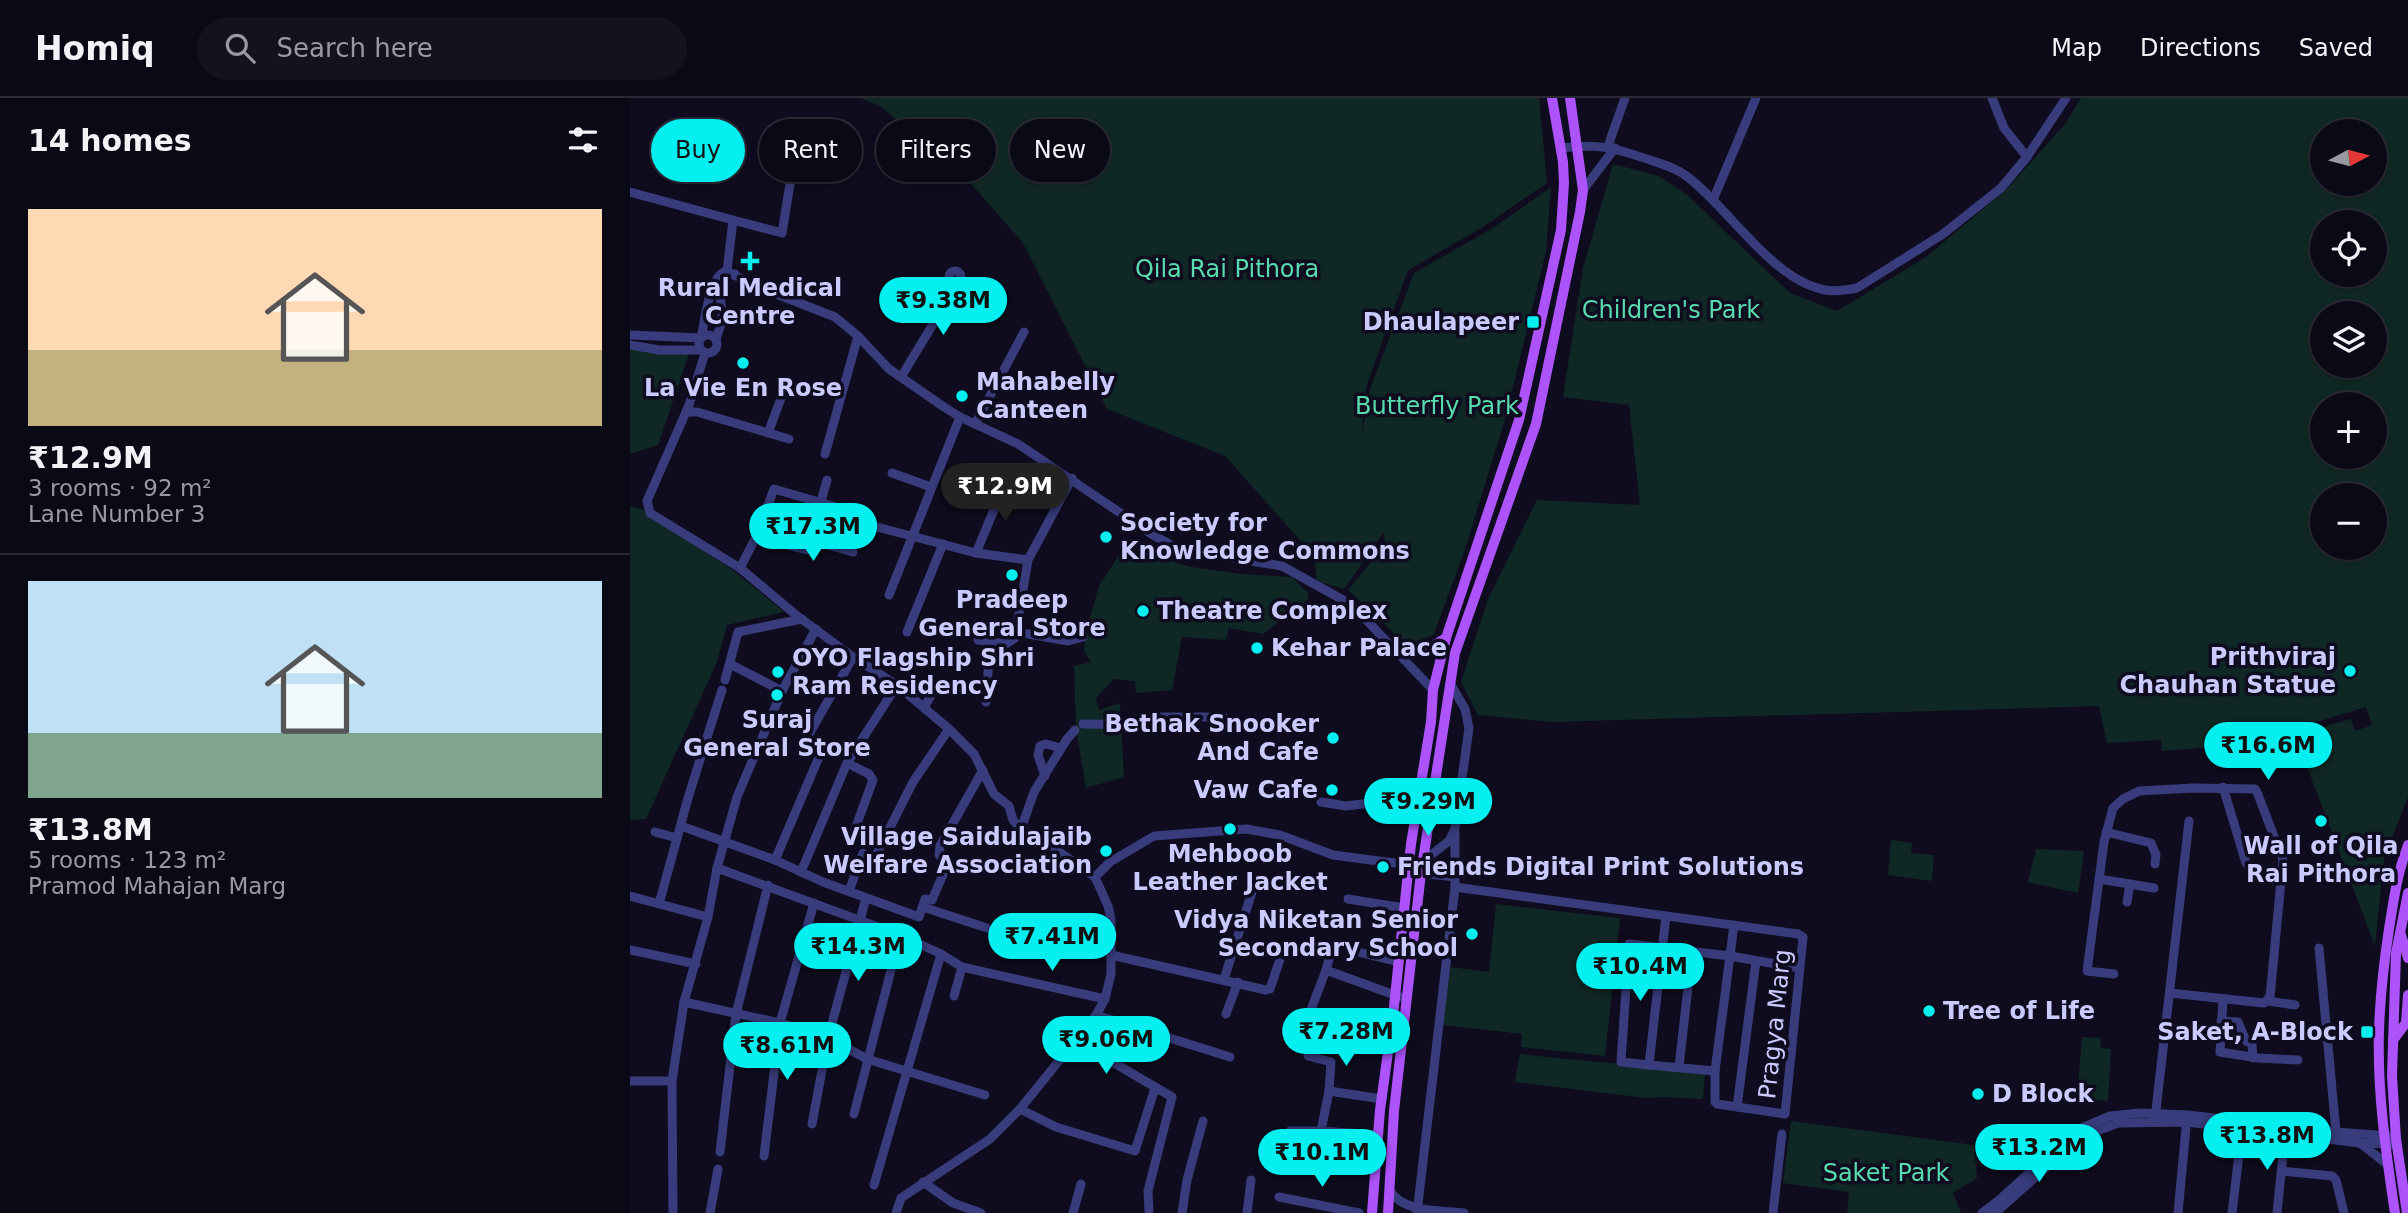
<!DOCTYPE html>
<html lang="en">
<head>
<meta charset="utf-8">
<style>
  :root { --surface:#0a0916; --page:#13121f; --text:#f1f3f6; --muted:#999aa1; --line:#2a2a35; --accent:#04eff0 }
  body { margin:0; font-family:"DejaVu Sans",sans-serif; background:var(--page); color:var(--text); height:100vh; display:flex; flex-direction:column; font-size:26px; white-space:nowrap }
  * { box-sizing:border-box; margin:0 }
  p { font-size:23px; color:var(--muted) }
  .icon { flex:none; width:38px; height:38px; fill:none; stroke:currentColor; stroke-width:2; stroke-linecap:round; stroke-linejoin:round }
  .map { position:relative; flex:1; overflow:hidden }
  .drawer { display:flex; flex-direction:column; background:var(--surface); width:630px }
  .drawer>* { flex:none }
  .hud { position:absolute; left:21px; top:21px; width:665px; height:63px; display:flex; gap:14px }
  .needle { width:46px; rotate:83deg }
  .fabs { position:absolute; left:1680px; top:21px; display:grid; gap:14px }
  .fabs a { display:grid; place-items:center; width:77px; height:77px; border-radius:50%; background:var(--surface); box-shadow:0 4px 10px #0003,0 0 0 2px var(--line); font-size:35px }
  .price { position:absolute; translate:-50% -60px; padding:0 16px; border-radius:24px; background:var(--accent); color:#111; font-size:23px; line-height:46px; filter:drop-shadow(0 2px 4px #0008) }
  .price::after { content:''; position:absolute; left:50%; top:42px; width:21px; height:16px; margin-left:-10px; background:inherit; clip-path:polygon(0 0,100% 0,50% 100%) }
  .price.active { background:#222; color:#fff }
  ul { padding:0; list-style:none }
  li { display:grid; align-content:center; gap:14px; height:371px; padding:0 28px }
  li+li { border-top:2px solid var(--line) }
  li span { display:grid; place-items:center; height:217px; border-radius:0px; color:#555 }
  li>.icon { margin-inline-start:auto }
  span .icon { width:126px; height:126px; fill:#fffc; stroke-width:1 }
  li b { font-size:30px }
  h2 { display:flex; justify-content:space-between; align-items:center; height:84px; padding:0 28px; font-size:30px }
  .chip { padding:0 24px; border-radius:32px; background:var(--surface); box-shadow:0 4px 10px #0003,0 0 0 2px var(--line); font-size:24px; line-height:63px }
  .chip.active { background:var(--accent); color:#111 }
  header { display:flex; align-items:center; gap:42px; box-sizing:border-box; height:98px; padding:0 35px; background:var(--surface); border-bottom:2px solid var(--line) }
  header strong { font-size:33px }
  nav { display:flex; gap:38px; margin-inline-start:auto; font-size:24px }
  .search { width:490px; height:63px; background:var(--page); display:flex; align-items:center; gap:18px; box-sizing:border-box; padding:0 24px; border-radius:38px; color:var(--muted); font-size:26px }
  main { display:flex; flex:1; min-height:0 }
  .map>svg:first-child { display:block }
  .green { fill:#102825; fill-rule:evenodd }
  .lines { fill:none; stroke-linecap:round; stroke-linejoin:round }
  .stream { stroke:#0c2642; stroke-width:2.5 }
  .minor { stroke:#383c7c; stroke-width:9 }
  .major { stroke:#ad53fc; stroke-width:10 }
  .poi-dot { fill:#04eff0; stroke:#0e0c1e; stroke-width:2.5 }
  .labels { text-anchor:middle; stroke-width:7; stroke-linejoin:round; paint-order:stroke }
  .park-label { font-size:24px; fill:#58dcaf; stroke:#0e0c1e }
  .poi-label { font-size:24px; font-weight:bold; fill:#cbcafe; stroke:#0e0c1e; text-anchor:start }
  .street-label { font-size:24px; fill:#cbcafe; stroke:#0e0c1e }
</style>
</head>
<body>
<header>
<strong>Homiq</strong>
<div class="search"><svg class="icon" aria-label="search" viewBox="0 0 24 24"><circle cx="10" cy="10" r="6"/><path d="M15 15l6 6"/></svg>Search here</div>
<nav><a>Map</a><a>Directions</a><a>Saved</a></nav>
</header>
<main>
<section class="drawer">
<h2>14 homes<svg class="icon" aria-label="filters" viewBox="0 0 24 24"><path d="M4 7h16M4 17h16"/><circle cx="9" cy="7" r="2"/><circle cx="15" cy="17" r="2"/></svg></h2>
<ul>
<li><span style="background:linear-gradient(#ffd9b3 65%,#c2b280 0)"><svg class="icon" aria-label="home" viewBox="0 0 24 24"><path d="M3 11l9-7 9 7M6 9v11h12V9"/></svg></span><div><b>₹12.9M</b><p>3 rooms · 92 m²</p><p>Lane Number 3</p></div></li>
<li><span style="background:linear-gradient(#bfe0f5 70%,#7fa58c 0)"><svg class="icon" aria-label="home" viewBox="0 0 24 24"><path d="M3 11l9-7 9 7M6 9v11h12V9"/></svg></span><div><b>₹13.8M</b><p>5 rooms · 123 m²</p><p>Pramod Mahajan Marg</p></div></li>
</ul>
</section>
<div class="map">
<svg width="1778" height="1115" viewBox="0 0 1778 1115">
  <rect width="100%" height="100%" fill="#0e0c1e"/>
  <g class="green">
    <polygon points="230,0 909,0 917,85 853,129 778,172 736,289 731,341 740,291 784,175 863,130 921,89 916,153 876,318 834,454 804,536 783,546 769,540 718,492 755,447 754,434 714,491 687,483 684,458 595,358 477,311 393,145 335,79 250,8"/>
    <path d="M1451 0H1778V699L1754 760 1745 848 1665 637 1721 621 1725 633 1742 627 1736 609 1670 629 1668 625 1572 650 1532 653 1531 642 1477 645 1469 608 922 624 848 617 831 584 858 501 907 402 1010 407 999 307 933 299 953 170 983 66 1029 78 1056 96 1160 195 1207 213 1296 159 1377 91 1435 26ZM1692 33H1745V86H1692ZM1692 124H1745V177H1692ZM1692 215H1745V268H1692ZM1692 306H1745V359H1692ZM1692 397H1745V450H1692Z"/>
    <polygon points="0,250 18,255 59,256 28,347 0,356"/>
    <polygon points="0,408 12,411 104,473 154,514 97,527 87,564 16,721 0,722"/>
    <polygon points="494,449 561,469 610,476 662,479 678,495 678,501 633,536 599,530 596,542 552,539 542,592 506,595 505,583 484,581 466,600 469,612 490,605 494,679 456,690 446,630 444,568 461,564 454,553 456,533 469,488"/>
    <polygon points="1261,742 1282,745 1281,755 1304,757 1302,783 1258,777"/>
    <polygon points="1406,751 1454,753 1448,795 1398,784"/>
    <polygon points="866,806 990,820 975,958 891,949 892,936 813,927 820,869 859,874"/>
    <polygon points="1452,939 1470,940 1471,950 1481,951 1478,1003 1447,1001"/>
    <path d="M890 956C952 963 1014 967 1075 976L1073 1001 1033 999 1016 1000 885 984Z"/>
    <polygon points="1161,1023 1344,1047 1347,1080 1323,1095 1331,1115 1217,1115 1219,1094 1153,1085"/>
  </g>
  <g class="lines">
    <polyline class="stream" points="805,716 812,716"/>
    <g class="minor">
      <polyline points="1362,0 1374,30 1397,59"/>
      <polyline points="978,48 995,0"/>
      <path d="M931 50C969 45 985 50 1020 62 1032 66 1044 69 1055 77 1099 109 1140 181 1195 192 1206 194 1217 192 1227 190L1313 136 1371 90 1397 59 1436 0"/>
      <polyline points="953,92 985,50"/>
      <polyline points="0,94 103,122 97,173"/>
      <polyline points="1083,102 1126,0"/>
      <polyline points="103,122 152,135 160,86"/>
      <circle cx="325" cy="179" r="6"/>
      <circle cx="78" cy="246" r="9"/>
      <path d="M0 237 71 240C75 223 79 178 96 173L126 188 205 219 228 238 259 271 314 309 330 319 388 346 523 437 541 447 559 453 652 468 722 507 803 592"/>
      <path d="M86 241C88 234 92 226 92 219 93 203 81 179 105 176"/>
      <polyline points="0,247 29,252 71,252"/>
      <polyline points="75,255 59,307 17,403 20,415 110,470 166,517 223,559 267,587 319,631 344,656 364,696 379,708 383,722 391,731 412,742 465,779 478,808 481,821 481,876 475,901 466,917 390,1011 360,1041 271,1100 266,1115"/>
      <polyline points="271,279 328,185"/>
      <polyline points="56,314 67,314 159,341"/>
      <polyline points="345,326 394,234"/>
      <polyline points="138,335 153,295"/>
      <polyline points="195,356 228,238"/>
      <polyline points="262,375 301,389"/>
      <polyline points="247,429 346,455 398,462"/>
      <polyline points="126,439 177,452 197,382"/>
      <polyline points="180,442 223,454"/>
      <polyline points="346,455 376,383"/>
      <polyline points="110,470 126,439 144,391 233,417"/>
      <polyline points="259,497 330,319"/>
      <polyline points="277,534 313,446"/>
      <polyline points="386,534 438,543 453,539"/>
      <polyline points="348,542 376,546 385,540 398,462 442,380"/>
      <polyline points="100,566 152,593"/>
      <polyline points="95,582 108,534 172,521"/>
      <polyline points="356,604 360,544"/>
      <polyline points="294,610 301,597"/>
      <polyline points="453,626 529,627 530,619 594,619"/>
      <polyline points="174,645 223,559"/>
      <polyline points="217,665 239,676 243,682 221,742"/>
      <polyline points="415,678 408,657 410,648 416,646 431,650"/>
      <polyline points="1593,689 1616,765"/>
      <polyline points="691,704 716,708 773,701 787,703"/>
      <polyline points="51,728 145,762 193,784 289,819 295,801 302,802 318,765 309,757 310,748 353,672"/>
      <polyline points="391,731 404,694 437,641 445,632"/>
      <polyline points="25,734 47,740"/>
      <polyline points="1476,734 1521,745 1526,757 1525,766"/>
      <polyline points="246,757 283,684 319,631"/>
      <polyline points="145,762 189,659"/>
      <polyline points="793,763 819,743 825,731 839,630 835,611 820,585"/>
      <polyline points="87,770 270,837 311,856 332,869 475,901"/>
      <polyline points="171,774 217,665 267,587"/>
      <polyline points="791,775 825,779"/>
      <polyline points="465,779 480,764 524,738 616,731 650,737 703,757 779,767"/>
      <polyline points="1469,781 1524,790"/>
      <polyline points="825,789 1168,836 1173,839 1155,1016 1087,1006 1085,1004 1085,973 1104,827"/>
      <polyline points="219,793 233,755"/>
      <polyline points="0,798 78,819"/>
      <polyline points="718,801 774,810"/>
      <polyline points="1497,804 1500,786"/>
      <polyline points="29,806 58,700 92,592"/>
      <polyline points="293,809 357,830"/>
      <polyline points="1036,818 1019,967 1085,973"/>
      <polyline points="1689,850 1706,1034"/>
      <polyline points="0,852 66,866"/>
      <polyline points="720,852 769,864"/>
      <polyline points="481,857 636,892 640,891 650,861"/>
      <polyline points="696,872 770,899"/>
      <polyline points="1484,876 1457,873 1474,744 1483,710 1493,701 1509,693 1563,690 1625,691 1627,694 1653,762 1640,899 1634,905 1540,895"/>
      <polyline points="594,881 622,794"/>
      <polyline points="324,898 332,869"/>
      <polyline points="1593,901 1590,954 1628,960 1668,962"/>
      <polyline points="1638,903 1665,907"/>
      <polyline points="54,904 150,925 198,940 237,961 355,997"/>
      <polyline points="596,916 608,884"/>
      <polyline points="466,917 600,959"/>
      <polyline points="724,918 762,926"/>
      <polyline points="1591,923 1608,924 1616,943 1622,946 1623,960"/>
      <polyline points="674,930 696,872 703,847"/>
      <polyline points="447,938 462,952 542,999 518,1093 519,1113"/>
      <polyline points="497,958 509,930"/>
      <polyline points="678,958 701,964 699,993 752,1001"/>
      <polyline points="1019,967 991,964 999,846 1100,858 1170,870"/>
      <polyline points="1049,969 1062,854"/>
      <polyline points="0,983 42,983"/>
      <polyline points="699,993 691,1033 748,1037"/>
      <polyline points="1107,1009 1126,863"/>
      <polyline points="390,1011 426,1029 505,1053 525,990"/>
      <polyline points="224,1016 270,837"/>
      <polyline points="1525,1021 1559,723"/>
      <polyline points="182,1026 198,940 236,800"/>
      <polyline points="660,1033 691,1033"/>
      <polyline points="1730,1045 1758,1067"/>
      <polyline points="90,1054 106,916 138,787"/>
      <polyline points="134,1058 150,925 184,805"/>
      <polyline points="1652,1073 1702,1078 1706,1082 1714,1115"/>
      <polyline points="293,1084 323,1105 351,1115"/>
      <polyline points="244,1087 311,856"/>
      <path d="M760 1093C774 1115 810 1112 834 1115"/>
      <polyline points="649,1099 729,1115"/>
      <polyline points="43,1115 42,983 54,904 78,819 87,770 107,699 152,593 186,531"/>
      <polyline points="80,1115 88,1071"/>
      <polyline points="443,1115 451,1086"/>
      <polyline points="552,1115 557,1082 573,1023"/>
      <polyline points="617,1115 621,1082"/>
      <polyline points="787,1115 825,789 825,735"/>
      <polyline points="1143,1115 1152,1036"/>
      <polyline points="1352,1115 1369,1102 1447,1032 1480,1018 1510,1015 1558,1017 1706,1034 1759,1038"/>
      <polyline points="1365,1115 1451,1039 1488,1025 1557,1024 1730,1045 1762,1046"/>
      <polyline points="1548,1115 1557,1019"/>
      <polyline points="1602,1115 1612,1031"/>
      <polyline points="1647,1115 1655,1037"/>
    </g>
    <g class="major">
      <polyline points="769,554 801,549 816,540"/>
      <polyline points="1771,837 1778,860"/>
      <polyline points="1763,942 1776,925 1778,897"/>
      <polyline points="742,1115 750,1012 763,918 781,746 801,624 803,592 816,540 889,322 931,132 934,85 933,64 922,0"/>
      <polyline points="758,1115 764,1013 791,775 825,555 906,326 950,114 953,92 940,0"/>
      <path d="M1765 1115C1756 1055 1747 993 1749 933 1750 899 1754 864 1759 831 1764 800 1767 776 1778 747"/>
      <polyline points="1777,1115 1766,1041 1762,978 1766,855 1778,795"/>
    </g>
  </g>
  <g class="poi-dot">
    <path d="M116.5 152.5h7v7h7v7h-7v7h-7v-7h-7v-7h7z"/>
    <rect x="896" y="217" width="14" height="14" rx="3.5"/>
    <circle cx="113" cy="265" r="7"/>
    <circle cx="332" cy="298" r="7"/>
    <circle cx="476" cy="439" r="7"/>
    <circle cx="382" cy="477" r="7"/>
    <circle cx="513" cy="513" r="7"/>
    <circle cx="627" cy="550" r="7"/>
    <circle cx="1720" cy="573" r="7"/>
    <circle cx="148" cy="574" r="7"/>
    <circle cx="147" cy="597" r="7"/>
    <circle cx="703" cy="640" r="7"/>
    <circle cx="702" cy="692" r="7"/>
    <circle cx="1691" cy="723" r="7"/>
    <circle cx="600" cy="731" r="7"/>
    <circle cx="476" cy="753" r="7"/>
    <circle cx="753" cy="769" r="7"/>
    <circle cx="842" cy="836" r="7"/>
    <circle cx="1299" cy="913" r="7"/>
    <rect x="1730" y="927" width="14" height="14" rx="3.5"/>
    <circle cx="1348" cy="996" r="7"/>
  </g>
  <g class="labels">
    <g class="park-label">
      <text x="597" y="179">Qila Rai Pithora</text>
      <text x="1041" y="220">Children's Park</text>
      <text x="807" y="316">Butterfly Park</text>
      <text x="1256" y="1083">Saket Park</text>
    </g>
    <g class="poi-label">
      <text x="120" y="198" text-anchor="middle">Rural Medical<tspan x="120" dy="28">Centre</tspan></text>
      <text x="889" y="232" text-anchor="end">Dhaulapeer</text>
      <text x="346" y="292">Mahabelly<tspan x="346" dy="28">Canteen</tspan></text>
      <text x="113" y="298" text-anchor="middle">La Vie En Rose</text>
      <text x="490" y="433">Society for<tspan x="490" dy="28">Knowledge Commons</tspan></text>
      <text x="382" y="510" text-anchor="middle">Pradeep<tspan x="382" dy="28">General Store</tspan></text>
      <text x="527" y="521">Theatre Complex</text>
      <text x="641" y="558">Kehar Palace</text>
      <text x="1706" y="567" text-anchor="end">Prithviraj<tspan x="1706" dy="28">Chauhan Statue</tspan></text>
      <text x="162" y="568">OYO Flagship Shri<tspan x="162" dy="28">Ram Residency</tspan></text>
      <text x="147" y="630" text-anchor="middle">Suraj<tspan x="147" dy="28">General Store</tspan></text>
      <text x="689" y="634" text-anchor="end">Bethak Snooker<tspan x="689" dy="28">And Cafe</tspan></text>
      <text x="688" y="700" text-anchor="end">Vaw Cafe</text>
      <text x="462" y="747" text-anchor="end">Village Saidulajaib<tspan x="462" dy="28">Welfare Association</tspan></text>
      <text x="1691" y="756" text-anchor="middle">Wall of Qila<tspan x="1691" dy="28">Rai Pithora</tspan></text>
      <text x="600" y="764" text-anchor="middle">Mehboob<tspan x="600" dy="28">Leather Jacket</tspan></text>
      <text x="767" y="777">Friends Digital Print Solutions</text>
      <text x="828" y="830" text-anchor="end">Vidya Niketan Senior<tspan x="828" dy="28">Secondary School</tspan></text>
      <text x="1313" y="921">Tree of Life</text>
      <text x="1723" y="942" text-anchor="end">Saket, A-Block</text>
      <text x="1362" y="1004">D Block</text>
    </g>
    <g class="street-label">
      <text transform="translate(1145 926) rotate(-84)" y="8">Pragya Marg</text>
    </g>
  </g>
</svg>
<div class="fabs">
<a><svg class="needle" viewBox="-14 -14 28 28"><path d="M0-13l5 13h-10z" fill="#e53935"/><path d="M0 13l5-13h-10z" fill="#999aa1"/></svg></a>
<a><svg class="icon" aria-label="locate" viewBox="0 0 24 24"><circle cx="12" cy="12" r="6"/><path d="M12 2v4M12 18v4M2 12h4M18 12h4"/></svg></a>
<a><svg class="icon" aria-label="layers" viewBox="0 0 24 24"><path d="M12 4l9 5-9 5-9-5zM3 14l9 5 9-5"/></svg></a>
<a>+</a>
<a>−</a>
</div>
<b class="price" style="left:313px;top:239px">₹9.38M</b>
<b class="price active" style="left:375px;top:425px">₹12.9M</b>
<b class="price" style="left:183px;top:465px">₹17.3M</b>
<b class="price" style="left:1638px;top:684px">₹16.6M</b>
<b class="price" style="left:798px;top:740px">₹9.29M</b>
<b class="price" style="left:422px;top:875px">₹7.41M</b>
<b class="price" style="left:228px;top:885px">₹14.3M</b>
<b class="price" style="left:1010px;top:905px">₹10.4M</b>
<b class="price" style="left:716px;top:970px">₹7.28M</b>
<b class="price" style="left:476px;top:978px">₹9.06M</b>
<b class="price" style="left:157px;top:984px">₹8.61M</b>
<b class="price" style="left:1637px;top:1074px">₹13.8M</b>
<b class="price" style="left:1409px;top:1086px">₹13.2M</b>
<b class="price" style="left:692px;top:1091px">₹10.1M</b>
<div class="hud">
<a class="chip active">Buy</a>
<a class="chip">Rent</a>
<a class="chip">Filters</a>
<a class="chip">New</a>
</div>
</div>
</main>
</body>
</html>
